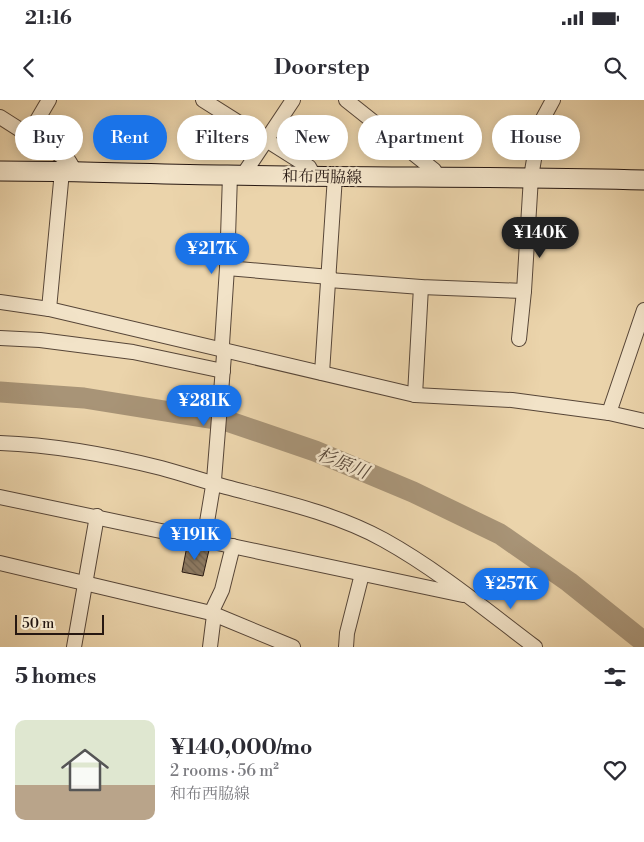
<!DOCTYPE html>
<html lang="en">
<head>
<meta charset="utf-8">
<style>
  :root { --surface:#fff; --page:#f2f2f3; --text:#2b2b33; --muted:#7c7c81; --line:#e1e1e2; --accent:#1a73e8 }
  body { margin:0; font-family:"Libre Bodoni","Noto Serif JP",serif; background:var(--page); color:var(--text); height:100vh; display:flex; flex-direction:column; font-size:19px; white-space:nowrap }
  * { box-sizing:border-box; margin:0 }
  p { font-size:16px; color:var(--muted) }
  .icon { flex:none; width:28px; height:28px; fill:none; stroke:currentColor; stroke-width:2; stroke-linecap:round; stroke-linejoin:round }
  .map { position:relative; height:547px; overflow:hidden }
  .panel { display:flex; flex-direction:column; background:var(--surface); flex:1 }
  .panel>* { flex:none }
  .banner { position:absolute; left:15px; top:15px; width:615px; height:45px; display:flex; gap:10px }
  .scale { position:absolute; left:15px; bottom:12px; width:89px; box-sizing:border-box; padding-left:5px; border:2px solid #261711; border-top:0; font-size:14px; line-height:18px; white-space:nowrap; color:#261711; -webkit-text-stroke:4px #f2e3c8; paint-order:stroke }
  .price { position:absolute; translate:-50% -42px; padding:0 11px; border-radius:18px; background:var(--accent); color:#fff; font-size:16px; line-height:32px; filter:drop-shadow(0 1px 2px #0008) }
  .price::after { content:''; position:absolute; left:50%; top:30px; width:15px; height:11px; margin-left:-8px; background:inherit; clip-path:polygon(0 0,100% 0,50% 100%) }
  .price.active { background:#222; color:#fff }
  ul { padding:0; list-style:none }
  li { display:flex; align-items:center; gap:15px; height:125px; padding:0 15px }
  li+li { border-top:1px solid var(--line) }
  li span { display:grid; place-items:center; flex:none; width:140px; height:100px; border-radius:10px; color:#555 }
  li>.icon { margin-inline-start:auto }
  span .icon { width:60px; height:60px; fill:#fffc; stroke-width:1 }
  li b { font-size:21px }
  h2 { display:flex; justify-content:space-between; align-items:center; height:60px; padding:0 15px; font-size:21px }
  .tag { padding:0 18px; border-radius:22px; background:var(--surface); box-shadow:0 2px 12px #0003; font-size:18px; line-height:45px }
  .tag.active { background:var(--accent); color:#fff }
  .status { display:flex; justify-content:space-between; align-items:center; height:35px; padding:0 25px; background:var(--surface); direction:ltr }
  .status svg { height:14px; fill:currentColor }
  header { display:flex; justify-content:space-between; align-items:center; height:65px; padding:0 15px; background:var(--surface); font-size:22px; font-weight:600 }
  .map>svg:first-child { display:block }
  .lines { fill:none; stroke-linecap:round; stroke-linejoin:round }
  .river { stroke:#a89477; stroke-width:21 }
  .building { fill:url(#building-back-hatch); stroke:#261711 }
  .street-casing { stroke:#574638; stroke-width:16 }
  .secondary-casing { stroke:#261711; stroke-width:21 }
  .street { stroke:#f2e3c8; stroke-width:14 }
  .secondary { stroke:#f2e3c8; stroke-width:19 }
  .labels { text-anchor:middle; stroke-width:5; stroke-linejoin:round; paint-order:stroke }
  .street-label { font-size:16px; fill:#261711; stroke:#f2e3c8 }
  .water-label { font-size:18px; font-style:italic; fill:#5a493a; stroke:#f2e3c8 }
</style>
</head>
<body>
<div class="status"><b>21:16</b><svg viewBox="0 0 49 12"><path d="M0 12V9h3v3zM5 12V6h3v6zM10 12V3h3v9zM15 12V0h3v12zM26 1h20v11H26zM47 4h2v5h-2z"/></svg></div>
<header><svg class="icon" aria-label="back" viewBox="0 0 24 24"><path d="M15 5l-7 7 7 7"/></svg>Doorstep<svg class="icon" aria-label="search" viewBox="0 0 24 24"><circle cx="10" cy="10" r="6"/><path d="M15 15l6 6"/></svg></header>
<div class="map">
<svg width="644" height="547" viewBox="0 0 644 547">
  <defs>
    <pattern id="building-back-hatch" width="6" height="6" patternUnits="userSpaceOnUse" patternTransform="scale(1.25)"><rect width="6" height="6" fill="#8c7961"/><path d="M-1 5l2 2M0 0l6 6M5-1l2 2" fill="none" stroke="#72624f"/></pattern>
  </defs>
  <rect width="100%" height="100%" fill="#ebd4ab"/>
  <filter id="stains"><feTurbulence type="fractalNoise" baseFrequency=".004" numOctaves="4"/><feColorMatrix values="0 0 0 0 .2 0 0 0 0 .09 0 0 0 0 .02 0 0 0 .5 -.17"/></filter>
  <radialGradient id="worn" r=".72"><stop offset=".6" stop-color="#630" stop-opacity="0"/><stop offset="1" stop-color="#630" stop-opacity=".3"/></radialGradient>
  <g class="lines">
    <polyline class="river" points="0,292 84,298 227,321 315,351 413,392 500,434 569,482 644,542"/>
  </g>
  <polygon class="building" points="187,446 209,450 203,476 182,472"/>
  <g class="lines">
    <defs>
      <g id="street">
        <polyline points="203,0 309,67 314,76"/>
        <polyline points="346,0 434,70 438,77"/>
        <polyline points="0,17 69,61 75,71"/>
        <polyline points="29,34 49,0"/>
        <polyline points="243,75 293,0"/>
        <polyline points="227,168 330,177"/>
        <polyline points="329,180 421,187 524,191"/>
        <polyline points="0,202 49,209 415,295 512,300 609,313 644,321"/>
        <polyline points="49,209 62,71"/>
        <polyline points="0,238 40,240 133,252 223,271"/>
        <polyline points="519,239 524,191 531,77 540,24 553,0"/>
        <polyline points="322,273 335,76"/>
        <polyline points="415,295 421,187"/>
        <polyline points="609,313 644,210"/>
        <path d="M0 343C54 345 109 355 161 368 183 374 204 381 226 387 279 401 335 413 384 440 438 470 486 510 535 547"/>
        <polyline points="0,397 463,495"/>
        <polyline points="204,440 214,380 224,255 222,244 227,168 230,75"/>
        <polyline points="0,463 211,513 293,547"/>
        <polyline points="211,513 222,490 233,446"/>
        <polyline points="74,547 97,416"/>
        <polyline points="210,547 214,515"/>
        <polyline points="346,547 347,533 362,474"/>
      </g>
      <path id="secondary" d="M0 71C76 71 151 74 227 75 366 78 505 76 644 80"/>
    </defs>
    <use href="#street" class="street-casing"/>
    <use href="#secondary" class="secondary-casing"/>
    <use href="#street" class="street"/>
    <use href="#secondary" class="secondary"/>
  </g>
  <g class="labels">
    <g class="street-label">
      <text transform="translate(322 76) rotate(1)" y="6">和布西脇線</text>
    </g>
    <g class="water-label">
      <text transform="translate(343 363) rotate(22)" y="6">杉原川</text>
    </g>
  </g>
  <rect width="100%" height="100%" filter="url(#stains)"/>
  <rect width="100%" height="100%" fill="url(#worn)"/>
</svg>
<div class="scale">50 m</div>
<b class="price active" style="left:540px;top:159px">¥140K</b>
<b class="price" style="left:212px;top:175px">¥217K</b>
<b class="price" style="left:204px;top:327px">¥281K</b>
<b class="price" style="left:195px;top:461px">¥191K</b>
<b class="price" style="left:511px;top:510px">¥257K</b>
<div class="banner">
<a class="tag">Buy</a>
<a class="tag active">Rent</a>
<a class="tag">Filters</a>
<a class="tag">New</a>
<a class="tag">Apartment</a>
<a class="tag">House</a>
</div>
</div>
<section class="panel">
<h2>5 homes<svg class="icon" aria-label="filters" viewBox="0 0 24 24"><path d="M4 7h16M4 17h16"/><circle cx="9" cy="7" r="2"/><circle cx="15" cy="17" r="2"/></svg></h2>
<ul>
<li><span style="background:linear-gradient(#dfe7d0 65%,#b9a48a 0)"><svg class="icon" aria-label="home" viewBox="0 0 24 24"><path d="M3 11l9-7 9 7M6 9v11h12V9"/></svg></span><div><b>¥140,000/mo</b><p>2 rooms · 56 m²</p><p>和布西脇線</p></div><svg class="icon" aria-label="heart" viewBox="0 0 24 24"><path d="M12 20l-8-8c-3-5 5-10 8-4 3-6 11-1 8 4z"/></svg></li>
</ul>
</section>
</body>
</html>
